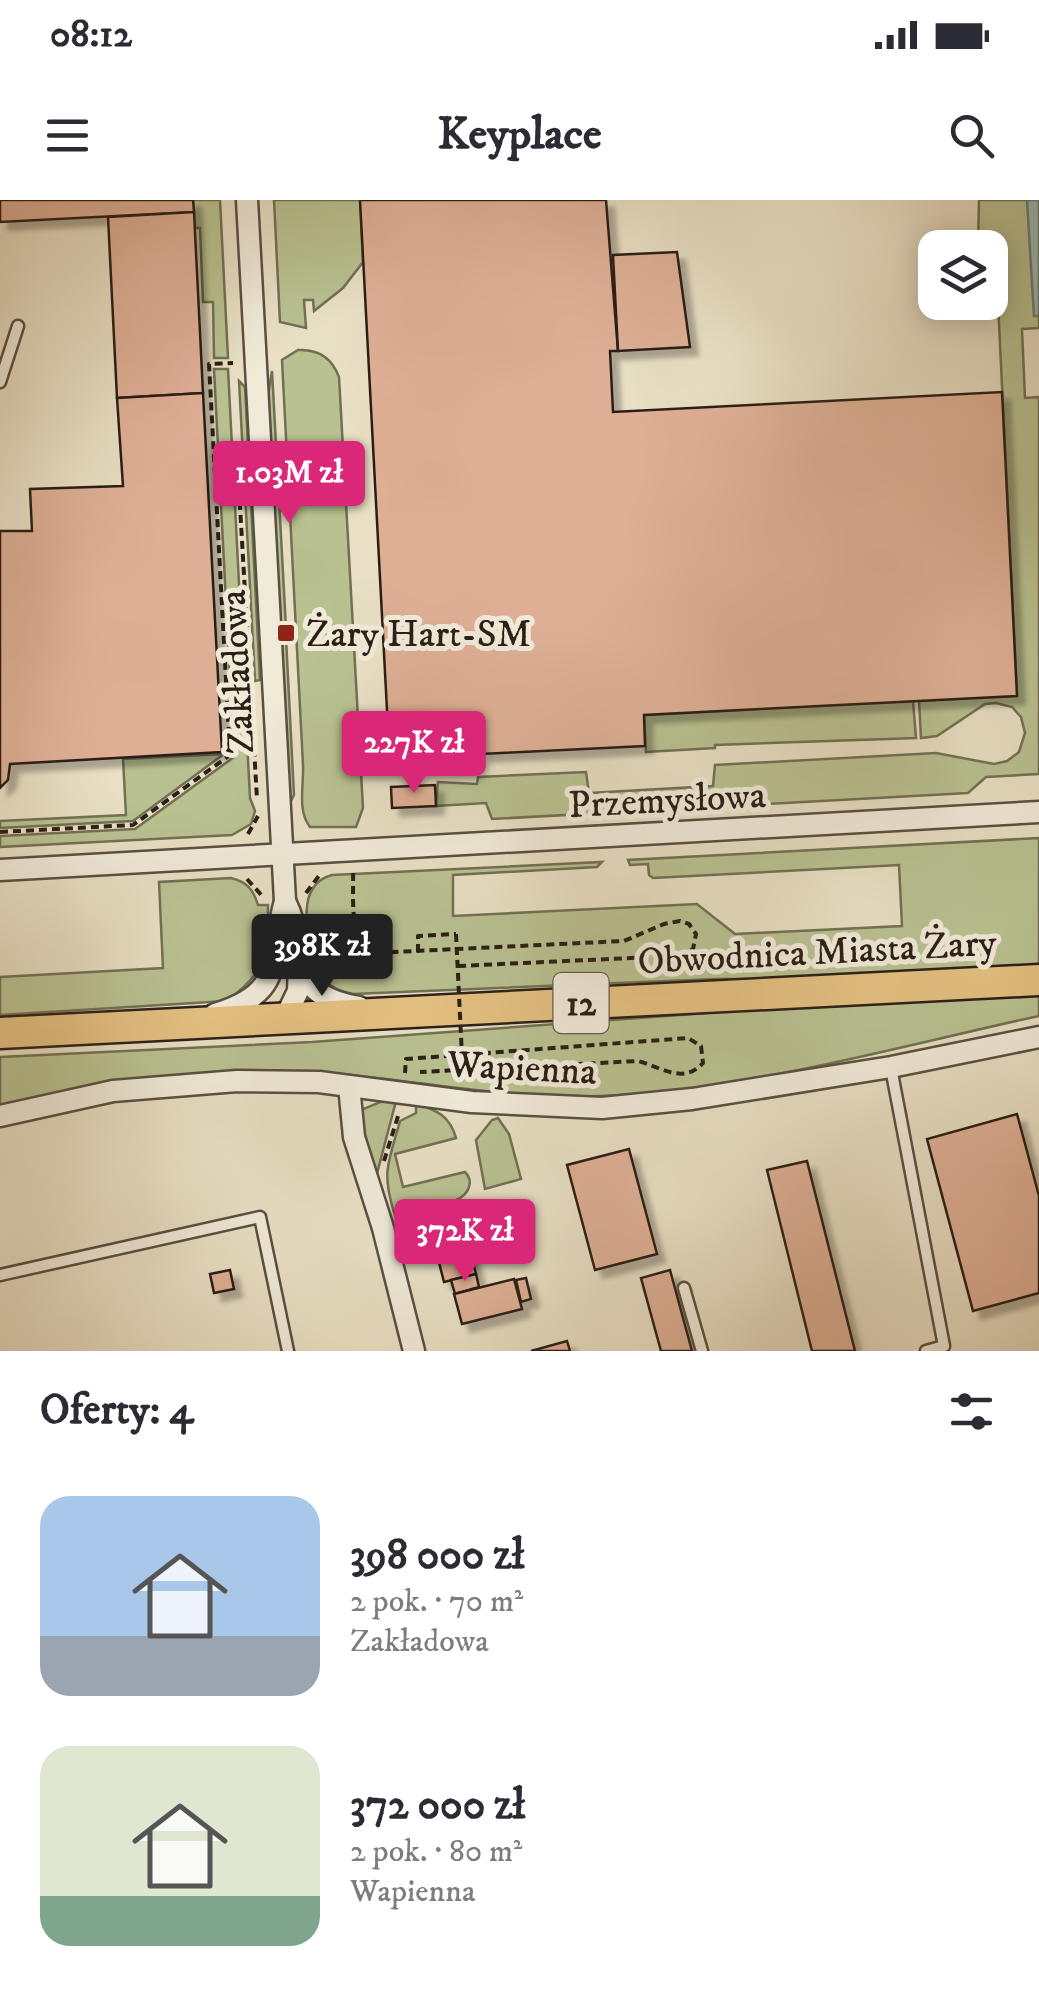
<!DOCTYPE html>
<html lang="pl">
<head>
<meta charset="utf-8">
<style>
  :root { --surface:#fff; --page:#f7f7f7; --text:#2b2b33; --muted:#7c7c81; --accent:#db2777 }
  body { margin:0; font-family:"IM FELL DW Pica",serif; background:var(--page); color:var(--text); height:100vh; display:flex; flex-direction:column; font-size:38px; white-space:nowrap }
  * { box-sizing:border-box; margin:0 }
  p { font-size:32px; color:var(--muted) }
  .icon { flex:none; width:55px; height:55px; fill:none; stroke:currentColor; stroke-width:2; stroke-linecap:round; stroke-linejoin:round }
  .map { position:relative; height:1151px; overflow:hidden }
  .side { display:flex; flex-direction:column; background:var(--surface); flex:1 }
  .side>* { flex:none }
  .buttons { position:absolute; left:918px; top:30px; display:grid; gap:20px }
  .buttons a { display:grid; place-items:center; width:90px; height:90px; border-radius:20px; background:var(--surface); box-shadow:0 5px 25px #0003; font-size:50px }
  .price { position:absolute; translate:-50% -85px; padding:0 22px; border-radius:10px; background:var(--accent); color:#fff; font-size:32px; line-height:65px; filter:drop-shadow(0 2px 5px #0008) }
  .price::after { content:''; position:absolute; left:50%; top:60px; width:30px; height:22px; margin-left:-15px; background:inherit; clip-path:polygon(0 0,100% 0,50% 100%) }
  .price.active { background:#222; color:#fff }
  ul { padding:0; list-style:none }
  li { display:flex; align-items:center; gap:30px; height:250px; padding:0 40px }
  li span { display:grid; place-items:center; flex:none; width:280px; height:200px; border-radius:30px; color:#555 }
  li>.icon { margin-inline-start:auto }
  span .icon { width:120px; height:120px; fill:#fffc; stroke-width:1 }
  li b { font-size:42px }
  h2 { display:flex; justify-content:space-between; align-items:center; height:120px; padding:0 40px; font-size:42px }
  .status { display:flex; justify-content:space-between; align-items:center; height:70px; padding:0 50px; background:var(--surface); direction:ltr }
  .status svg { height:28px; fill:currentColor }
  header { display:flex; justify-content:space-between; align-items:center; height:130px; padding:0 40px; background:var(--surface); font-size:45px; font-weight:700 }
  .map>svg:first-child { display:block }
  .green { fill:#b9c191; stroke:#727054; stroke-width:2.5 }
  .water { fill:#98bcb9; stroke:#6c7d78; stroke-width:2.5 }
  .building { fill:#deaf95; stroke:#2b1f16; stroke-width:2.5; filter:url(#shadow) }
  .lines { fill:none; stroke-linecap:round; stroke-linejoin:round }
  .service-casing { stroke:#5a4f42; stroke-width:15 }
  .minor-casing { stroke:#5a4f42; stroke-width:25 }
  .primary-casing { stroke:#2b1f16; stroke-width:35 }
  .path { stroke:#2b1f16; stroke-width:4; stroke-dasharray:8 5; stroke-linecap:butt }
  .service { stroke:#f0ead9; stroke-width:10 }
  .minor { stroke:#f0ead9; stroke-width:20 }
  .primary { stroke:#e4c082; stroke-width:30 }
  .path-bridge { stroke:#2b1f16; stroke-width:4; stroke-dasharray:8 5; stroke-linecap:butt }
  .poi-dot { fill:#8f2418; stroke:#f0ead9; stroke-width:4 }
  .labels { text-anchor:middle; stroke-width:10; stroke-linejoin:round; paint-order:stroke }
  .shield { fill:#f0ead9; stroke:#665c50; stroke-width:2.5 }
  .shield-label { font-size:35px; font-weight:bold; fill:#2b1f16 }
  .poi-label { font-size:38px; fill:#2b1f16; stroke:#f0ead9; text-anchor:start }
  .street-label { font-size:38px; fill:#2b1f16; stroke:#f0ead9 }
</style>
</head>
<body>
<div class="status"><b>08:12</b><svg viewBox="0 0 49 12"><path d="M0 12V9h3v3zM5 12V6h3v6zM10 12V3h3v9zM15 12V0h3v12zM26 1h20v11H26zM47 4h2v5h-2z"/></svg></div>
<header><svg class="icon" aria-label="menu" viewBox="0 0 24 24"><path d="M4 6h16M4 12h16M4 18h16"/></svg>Keyplace<svg class="icon" aria-label="search" viewBox="0 0 24 24"><circle cx="10" cy="10" r="6"/><path d="M15 15l6 6"/></svg></header>
<div class="map">
<svg width="1039" height="1151" viewBox="0 0 1039 1151">
  <defs>
    <filter id="shadow"><feDropShadow dx="8" dy="8" stdDeviation="2.5" flood-color="#0004"/></filter>
  </defs>
  <rect width="100%" height="100%" fill="#e8dfc4"/>
  <filter id="stains"><feTurbulence type="fractalNoise" baseFrequency=".002" numOctaves="4"/><feColorMatrix values="0 0 0 0 .2 0 0 0 0 .09 0 0 0 0 .02 0 0 0 .5 -.17"/></filter>
  <radialGradient id="worn" r=".72"><stop offset=".6" stop-color="#630" stop-opacity="0"/><stop offset="1" stop-color="#630" stop-opacity=".3"/></radialGradient>
  <g class="green">
    <polygon points="193,0 220,0 228,158 214,158 213,102 203,102 200,28 195,28"/>
    <polygon points="274,0 360,0 363,62 343,88 314,111 313,100 304,100 306,128 280,122"/>
    <polygon points="979,0 1039,0 1039,128 1022,129 1025,198 1039,197 1039,574 986,577 968,593 492,619 486,603 436,606 438,582 477,584 478,577 586,572 589,593 713,586 715,565 936,553 994,564 1007,561 1019,552 1025,533 1021,517 1012,507 996,503 985,504 937,536 921,538 919,501 1017,495 996,62 990,61 990,48 978,47"/>
    <path d="M298 150C318 149 332 158 339 177L363 608 356 627H310C297 611 304 585 303 565L282 160Z"/>
    <polygon points="214,169 228,169 250,598 255,611 251,624 232,635 0,647 0,636 135,629 234,557"/>
    <polygon points="272,171 286,428 280,428 268,196"/>
    <polygon points="239,181 245,187 260,480 255,481"/>
    <polygon points="280,438 286,438 294,595 289,605"/>
    <polygon points="913,501 916,538 715,545 715,548 646,552 644,515"/>
    <polygon points="224,554 133,621 0,628 0,621 126,615 123,559"/>
    <path d="M1039 638V769L839 779H715L353 794C333 790 324 783 312 766L318 761C306 735 295 685 332 675L602 662 597 667 453 675V716L697 704 735 734 902 726 899 665 653 678 649 675 648 664 630 665 628 660Z"/>
    <path d="M231 678C247 682 253 689 258 705H268C268 753 267 773 226 801L0 815V777L163 768 159 682Z"/>
    <path d="M1039 793V816C895 847 749 890 601 896 507 900 415 879 322 873 213 867 106 880 0 907V857L312 842 830 804Z"/>
    <polygon points="385,900 396,901 375,981 356,917 361,910"/>
    <path d="M416 904C437 910 450 916 456 938L395 954 403 987 465 972C475 982 468 994 457 1000L395 1016C381 971 388 965 400 921L416 913Z"/>
    <polygon points="498,918 509,934 521,979 485,989 476,940 492,920"/>
  </g>
  <polygon class="water" points="1027,0 1039,0 1039,116 1034,116"/>
  <g class="building">
    <polygon points="0,0 193,0 194,12 0,22"/>
    <polygon points="360,0 606,0 618,151 610,151 613,212 1002,192 1017,496 644,515 645,546 481,554 480,524 388,529"/>
    <polygon points="194,12 203,193 117,198 108,17"/>
    <polygon points="677,52 690,147 618,151 613,55"/>
    <polygon points="203,193 222,552 10,564 8,580 0,588 0,331 32,331 30,289 123,286 117,198"/>
    <polygon points="435,585 436,606 392,608 391,587"/>
    <polygon points="1017,914 1039,996 1039,1093 973,1111 927,939"/>
    <polygon points="629,949 657,1054 595,1070 567,965"/>
    <polygon points="807,961 855,1151 812,1151 767,970"/>
    <polygon points="457,1000 476,1074 444,1082 425,1008"/>
    <polygon points="230,1070 234,1089 214,1093 210,1074"/>
    <polygon points="670,1070 692,1151 661,1151 641,1078"/>
    <polygon points="476,1074 479,1087 455,1094 451,1080"/>
    <polygon points="526,1078 531,1099 521,1102 516,1080"/>
    <polygon points="514,1079 522,1109 462,1124 454,1094"/>
    <polygon points="567,1141 570,1151 531,1151"/>
  </g>
  <g class="lines">
    <defs>
      <g id="service">
        <polyline points="0,182 18,126"/>
        <polyline points="891,868 944,1146 926,1151"/>
        <polyline points="0,1075 260,1017 288,1151"/>
        <polyline points="684,1088 702,1151"/>
      </g>
      <g id="minor">
        <polyline points="0,670 1039,612"/>
        <path d="M285 701C310 749 282 795 359 807"/>
        <path d="M215 814C287 792 268 762 285 701L247 0"/>
        <polyline points="285,818 298,791 299,766"/>
        <polyline points="349,886 354,937 383,1028 414,1151"/>
        <polyline points="0,916 113,891 237,881 319,882 472,902 602,908 692,899 891,867 1039,837"/>
      </g>
      <polyline id="primary" points="0,833 1039,780"/>
    </defs>
    <use href="#service" class="service-casing"/>
    <use href="#minor" class="minor-casing"/>
    <use href="#primary" class="primary-casing"/>
    <g class="path">
      <polyline points="239,289 257,599"/>
      <polyline points="0,632 133,625 230,555 209,164 233,163"/>
      <polyline points="248,634 258,616"/>
      <path d="M353 673C354 697 348 741 373 753L624 741 664 724 680 721 689 724 696 734 693 749 675 756 458 766"/>
      <polyline points="247,679 264,698"/>
      <polyline points="306,693 321,673"/>
      <polyline points="418,752 418,736 456,734"/>
      <path d="M405 873 406 859 688 838 701 846 703 863C683 885 661 867 638 861L420 872"/>
      <polyline points="384,961 399,913"/>
    </g>
    <use href="#service" class="service"/>
    <use href="#minor" class="minor"/>
    <use href="#primary" class="primary"/>
    <polyline class="path-bridge" points="456,734 462,856"/>
  </g>
  <rect class="poi-dot" x="276" y="423" width="20" height="20" rx="5"/>
  <g class="labels">
    <rect class="shield" x="553.5" y="773" width="55" height="60" rx="8"/>
    <g class="shield-label">
      <text x="581" y="815">12</text>
    </g>
    <g class="poi-label">
      <text x="306" y="446">Żary Hart-SM</text>
    </g>
    <g class="street-label">
      <text transform="translate(236 472) rotate(-93)" y="13">Zakładowa</text>
      <text transform="translate(667 599) rotate(-3)" y="13">Przemysłowa</text>
      <text transform="translate(817 751) rotate(-3)" y="13">Obwodnica Miasta Żary</text>
      <text transform="translate(522 867) rotate(3)" y="13">Wapienna</text>
    </g>
  </g>
  <rect width="100%" height="100%" filter="url(#stains)"/>
  <rect width="100%" height="100%" fill="url(#worn)"/>
</svg>
<div class="buttons">
<a><svg class="icon" aria-label="layers" viewBox="0 0 24 24"><path d="M12 4l9 5-9 5-9-5zM3 14l9 5 9-5"/></svg></a>
</div>
<b class="price" style="left:289px;top:326px">1.03M zł</b>
<b class="price" style="left:414px;top:596px">227K zł</b>
<b class="price active" style="left:322px;top:799px">398K zł</b>
<b class="price" style="left:465px;top:1084px">372K zł</b>
</div>
<section class="side">
<h2>Oferty: 4<svg class="icon" aria-label="filters" viewBox="0 0 24 24"><path d="M4 7h16M4 17h16"/><circle cx="9" cy="7" r="2"/><circle cx="15" cy="17" r="2"/></svg></h2>
<ul>
<li><span style="background:linear-gradient(#a9c7e8 70%,#9aa5b1 0)"><svg class="icon" aria-label="home" viewBox="0 0 24 24"><path d="M3 11l9-7 9 7M6 9v11h12V9"/></svg></span><div><b>398 000 zł</b><p>2 pok. · 70 m²</p><p>Zakładowa</p></div></li>
<li><span style="background:linear-gradient(#dfe7d0 75%,#7fa58c 0)"><svg class="icon" aria-label="home" viewBox="0 0 24 24"><path d="M3 11l9-7 9 7M6 9v11h12V9"/></svg></span><div><b>372 000 zł</b><p>2 pok. · 80 m²</p><p>Wapienna</p></div></li>
</ul>
</section>
</body>
</html>
